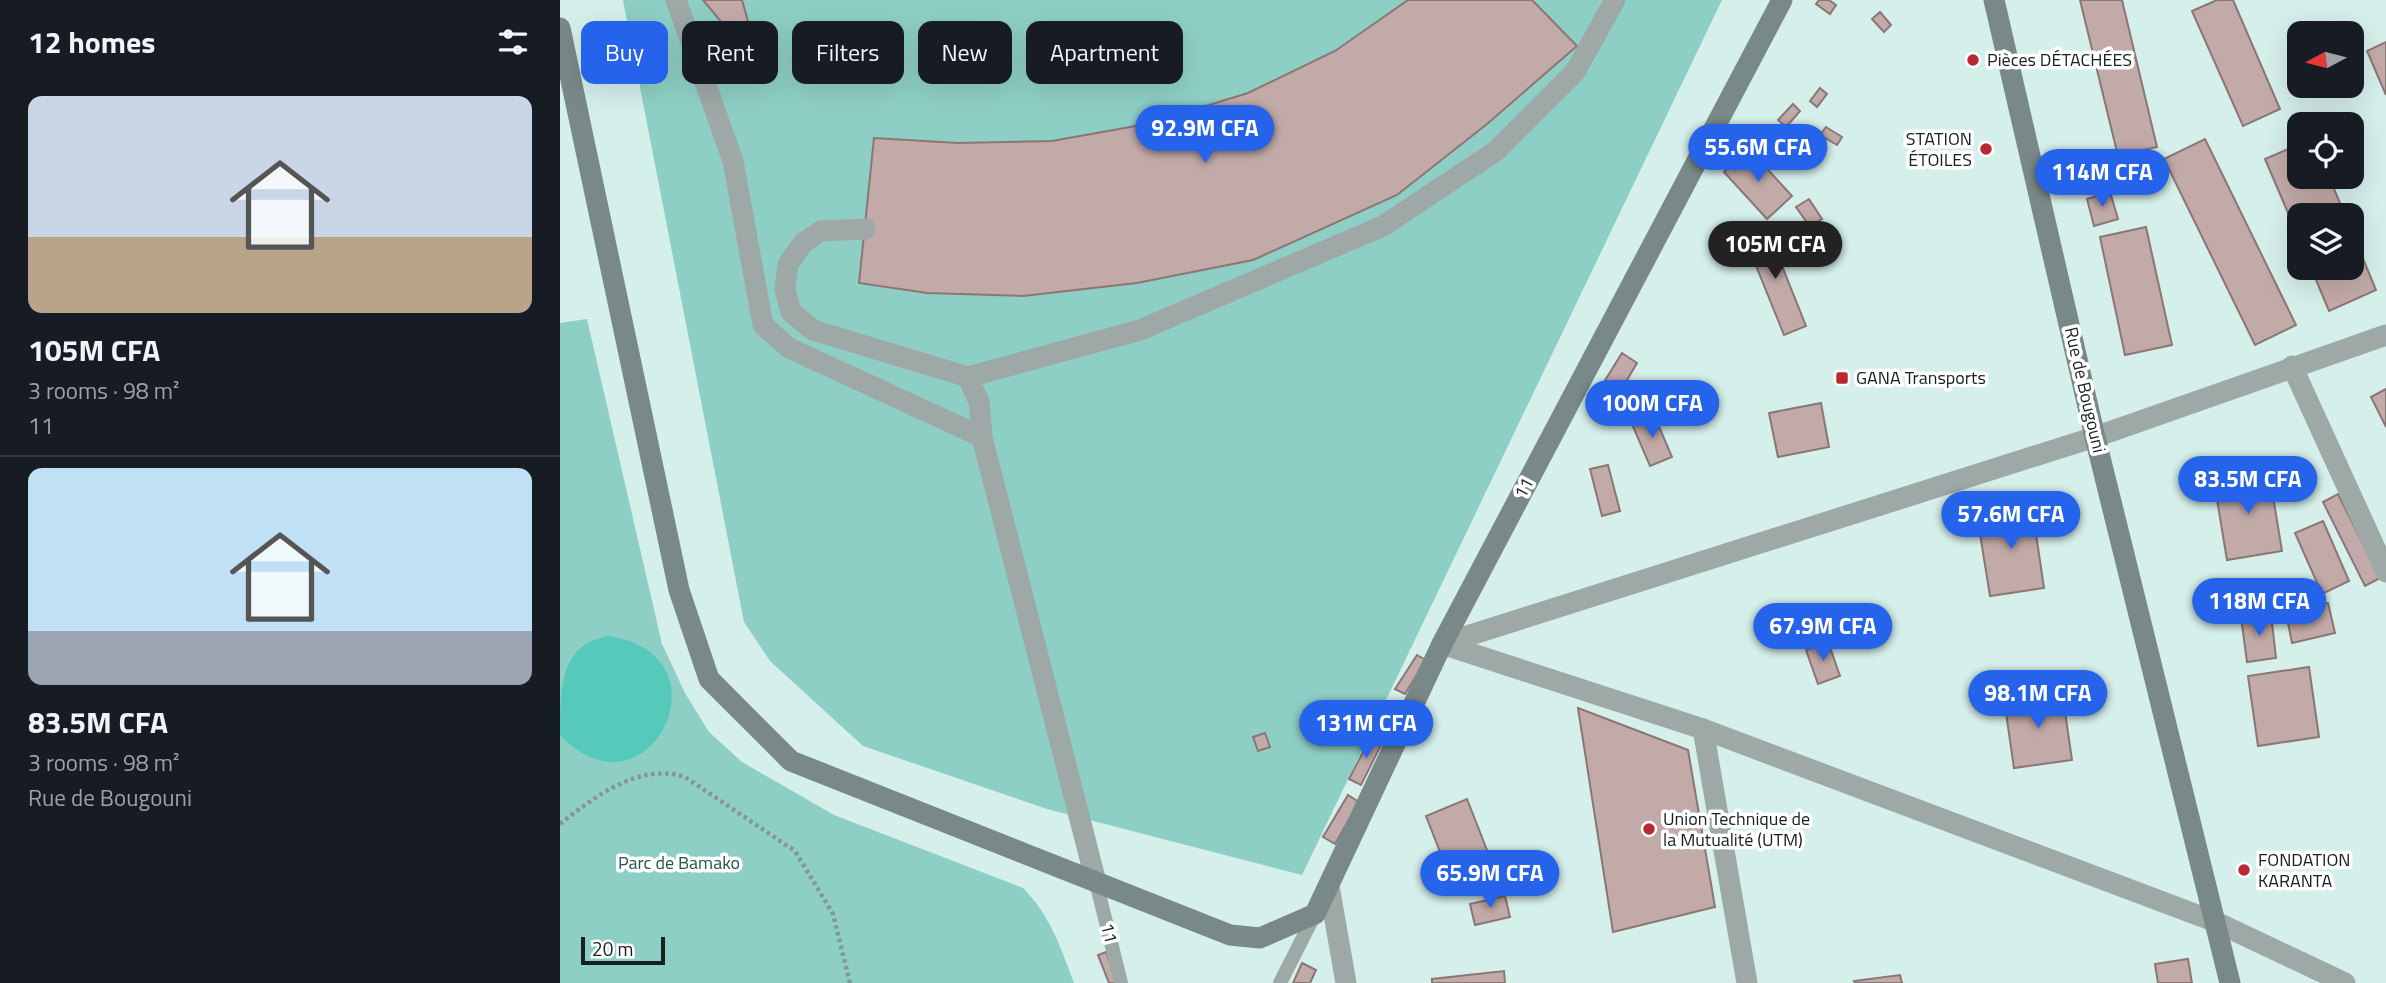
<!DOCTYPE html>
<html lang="en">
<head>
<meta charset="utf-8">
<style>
  :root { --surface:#171b24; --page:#20242c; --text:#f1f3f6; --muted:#9ea1a6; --line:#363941; --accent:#2563eb }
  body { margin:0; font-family:"Titillium Web",sans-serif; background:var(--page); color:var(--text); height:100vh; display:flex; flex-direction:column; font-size:26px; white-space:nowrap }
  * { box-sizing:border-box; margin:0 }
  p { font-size:23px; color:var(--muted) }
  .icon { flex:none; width:38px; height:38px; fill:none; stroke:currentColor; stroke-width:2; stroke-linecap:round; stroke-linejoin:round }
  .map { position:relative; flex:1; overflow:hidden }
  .details { display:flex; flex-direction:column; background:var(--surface); width:560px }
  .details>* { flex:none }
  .hud { position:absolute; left:21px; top:21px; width:665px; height:63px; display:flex; gap:14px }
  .needle { width:46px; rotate:263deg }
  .buttons { position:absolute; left:1727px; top:21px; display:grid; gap:14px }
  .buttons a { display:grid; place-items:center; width:77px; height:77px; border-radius:14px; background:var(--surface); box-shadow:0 7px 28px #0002; font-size:35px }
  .scale { position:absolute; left:21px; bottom:18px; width:84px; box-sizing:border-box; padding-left:7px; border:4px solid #16201e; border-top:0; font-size:19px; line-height:24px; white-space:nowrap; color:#16201e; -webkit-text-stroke:5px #fff; paint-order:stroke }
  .price { position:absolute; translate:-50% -60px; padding:0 16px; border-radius:24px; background:var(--accent); color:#fff; font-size:23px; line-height:46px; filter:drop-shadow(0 2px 4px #0008) }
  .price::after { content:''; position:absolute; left:50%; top:42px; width:21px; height:16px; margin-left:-10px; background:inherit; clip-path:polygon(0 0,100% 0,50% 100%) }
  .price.current { background:#222; color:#fff }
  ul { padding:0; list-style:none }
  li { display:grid; align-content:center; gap:14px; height:371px; padding:0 28px }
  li+li { border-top:2px solid var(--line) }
  li span { display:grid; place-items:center; height:217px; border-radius:14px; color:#555 }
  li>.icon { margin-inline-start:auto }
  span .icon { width:126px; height:126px; fill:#fffc; stroke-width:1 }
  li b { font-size:30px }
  h2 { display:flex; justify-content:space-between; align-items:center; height:84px; padding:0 28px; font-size:30px }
  .pill { padding:0 24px; border-radius:14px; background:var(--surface); box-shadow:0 7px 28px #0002; font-size:24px; line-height:63px }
  .pill.current { background:var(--accent); color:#fff }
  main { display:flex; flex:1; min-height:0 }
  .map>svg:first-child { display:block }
  .green { fill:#8ecfc5 }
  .water { fill:#55cabb }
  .building { fill:#c2aaa8; stroke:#8c7674; stroke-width:2 }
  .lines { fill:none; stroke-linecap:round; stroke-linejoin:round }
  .path { stroke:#849794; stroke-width:4.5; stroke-dasharray:3.5 3.5; stroke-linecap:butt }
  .lane { stroke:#9ea9a7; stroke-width:14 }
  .street { stroke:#9ea9a7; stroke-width:21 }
  .secondary { stroke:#798987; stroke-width:21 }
  .poi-dot { fill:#b92932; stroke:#fff; stroke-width:2.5 }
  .labels { text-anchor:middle; stroke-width:7; stroke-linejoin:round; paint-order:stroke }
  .poi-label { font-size:18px; fill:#16201e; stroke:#fff; text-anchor:start }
  .street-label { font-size:18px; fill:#16201e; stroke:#fff }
  .park-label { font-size:18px; fill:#23554f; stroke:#fff }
</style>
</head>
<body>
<main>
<section class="details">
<h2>12 homes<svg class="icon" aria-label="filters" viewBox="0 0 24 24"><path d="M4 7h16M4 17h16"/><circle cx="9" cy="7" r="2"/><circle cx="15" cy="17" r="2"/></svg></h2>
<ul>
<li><span style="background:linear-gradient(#c9d6e8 65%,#b9a48a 0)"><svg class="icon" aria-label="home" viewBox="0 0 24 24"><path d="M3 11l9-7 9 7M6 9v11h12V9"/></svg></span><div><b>105M CFA</b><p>3 rooms · 98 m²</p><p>11</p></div></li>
<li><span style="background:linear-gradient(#bfe0f5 75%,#9aa5b1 0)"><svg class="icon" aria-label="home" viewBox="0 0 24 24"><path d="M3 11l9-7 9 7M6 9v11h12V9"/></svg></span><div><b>83.5M CFA</b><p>3 rooms · 98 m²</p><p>Rue de Bougouni</p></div></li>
</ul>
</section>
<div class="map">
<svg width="1826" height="983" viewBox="0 0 1826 983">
  <rect width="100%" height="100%" fill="#d5efeb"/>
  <g class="green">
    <polygon points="63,0 1162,0 742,875 487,809 303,746 210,661 184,622"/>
    <path d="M27 319 102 644 125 693 149 732 182 762 274 815 463 888C490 915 501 948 514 983H0V323Z"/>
  </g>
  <path class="water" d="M49 636C174 655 88 827 0 735 0 687 0 644 49 636Z"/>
  <g class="building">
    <polygon points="143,0 182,0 202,71"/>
    <polygon points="848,0 972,0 1017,46 927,124 837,195 693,260 577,283 463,296 367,293 299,283 314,138 398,143 492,141 587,124 688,93 775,51"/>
    <polygon points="1259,0 1269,0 1276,5 1270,14 1256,4"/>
    <polygon points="1520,0 1562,0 1597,147 1558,156"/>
    <polygon points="1657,0 1673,0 1720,109 1683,126 1632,11"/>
    <polygon points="1320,12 1331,25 1324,32 1312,19"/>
    <polygon points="1826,42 1826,95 1807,51"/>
    <polygon points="1260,88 1267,94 1257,107 1250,101"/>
    <polygon points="1233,104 1240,111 1226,127 1218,120"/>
    <polygon points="1266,127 1282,137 1277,145 1260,135"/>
    <polygon points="1645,139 1736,325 1695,345 1604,159"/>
    <polygon points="1740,144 1740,177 1769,177 1785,215 1740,215 1740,241 1705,159"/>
    <polygon points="1189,149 1232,196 1207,219 1164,172"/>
    <polygon points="1592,156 1598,173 1565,185 1559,167"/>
    <polygon points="1550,192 1558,219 1534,226 1527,199"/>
    <polygon points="1249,199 1262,219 1250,227 1236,207"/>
    <polygon points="1206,226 1246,326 1224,335 1184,236"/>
    <polygon points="1586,227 1612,345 1565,355 1540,237"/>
    <polygon points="1792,232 1816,290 1769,311 1751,268 1792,268"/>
    <polygon points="1062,353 1077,363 1057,397 1041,387"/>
    <polygon points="1826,389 1826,427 1811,397"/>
    <polygon points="1261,403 1269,447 1218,457 1209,413"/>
    <polygon points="1094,415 1112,457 1090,466 1072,424"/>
    <polygon points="1048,465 1060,511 1042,516 1030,469"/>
    <polygon points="1709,472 1722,551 1667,560 1654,481"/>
    <polygon points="1778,494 1820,578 1805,586 1763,502"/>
    <polygon points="1472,507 1484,588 1430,596 1417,515"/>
    <polygon points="1763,521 1789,581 1762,594 1735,533"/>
    <polygon points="1768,603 1775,633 1732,643 1726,613"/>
    <polygon points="1711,614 1716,658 1687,662 1681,617"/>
    <polygon points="1268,642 1280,676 1258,684 1246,650"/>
    <polygon points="857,655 866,660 845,694 835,689"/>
    <polygon points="1749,667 1759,737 1698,746 1688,676"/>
    <polygon points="1502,691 1512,760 1454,768 1444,699"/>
    <polygon points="1018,708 1128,750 1155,907 1053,932"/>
    <polygon points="705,733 710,747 698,751 693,737"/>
    <polygon points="812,735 823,741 801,785 789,779"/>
    <polygon points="788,795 799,802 775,844 763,837"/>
    <polygon points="907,799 932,863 891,880 866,816"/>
    <polygon points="945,896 950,917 915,925 910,904"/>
    <polygon points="546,952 557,982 554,983 549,983 538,955"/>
    <polygon points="1628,959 1632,983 1598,983 1595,964"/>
    <polygon points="742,963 756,970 750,983 733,983"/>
    <polygon points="944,971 945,983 872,983 872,979"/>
    <polygon points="1340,975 1342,983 1295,983 1294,981"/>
  </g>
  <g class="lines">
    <path class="path" d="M0 824C34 797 80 762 125 777L235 851 273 914 290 983"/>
    <g class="lane">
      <polyline points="536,882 561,983"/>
      <polyline points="720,983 755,914"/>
    </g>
    <g class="street">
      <polyline points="116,0 173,161 203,325 229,348 422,437"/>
      <polyline points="305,229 261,231 243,243 228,264 225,289 231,312 253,330 408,377 419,402 422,437 536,882"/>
      <polyline points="1732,366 1826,572"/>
      <polyline points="408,377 580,330 823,226 936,151 1015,72 1055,0"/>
      <polyline points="882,644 1535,437 1826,335"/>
      <polyline points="882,644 1143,729 1656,922 1785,983"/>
      <polyline points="1143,729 1187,983"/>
      <polyline points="769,886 786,983"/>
    </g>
    <g class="secondary">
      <polyline points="1434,0 1535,437 1670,983"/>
      <polyline points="0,28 119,590 149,679 231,761 670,935 700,938 755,914 882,644 1222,0"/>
    </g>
  </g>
  <g class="poi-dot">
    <circle cx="1413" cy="60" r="7"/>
    <circle cx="1426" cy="149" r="7"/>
    <rect x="1275" y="371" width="14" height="14" rx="3.5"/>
    <circle cx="1089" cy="829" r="7"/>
    <circle cx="1684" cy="870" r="7"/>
  </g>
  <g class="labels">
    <g class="poi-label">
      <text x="1427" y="66">Pièces DÉTACHÉES</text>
      <text x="1412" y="145" text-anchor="end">STATION<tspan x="1412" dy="21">ÉTOILES</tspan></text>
      <text x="1296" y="384">GANA Transports</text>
      <text x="1103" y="825">Union Technique de<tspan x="1103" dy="21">la Mutualité (UTM)</tspan></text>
      <text x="1698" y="866">FONDATION<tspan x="1698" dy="21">KARANTA</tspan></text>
    </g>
    <g class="street-label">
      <text transform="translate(1525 390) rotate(77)" y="6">Rue de Bougouni</text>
      <text transform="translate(964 488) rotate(-62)" y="6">11</text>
      <text transform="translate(549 933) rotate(76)" y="6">11</text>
    </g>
    <g class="park-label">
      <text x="119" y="869">Parc de Bamako</text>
    </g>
  </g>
</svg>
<div class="buttons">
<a><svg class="needle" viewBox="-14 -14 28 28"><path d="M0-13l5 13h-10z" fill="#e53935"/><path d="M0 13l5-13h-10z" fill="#9ea1a6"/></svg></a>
<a><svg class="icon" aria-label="locate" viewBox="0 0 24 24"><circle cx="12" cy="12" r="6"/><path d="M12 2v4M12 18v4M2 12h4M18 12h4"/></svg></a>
<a><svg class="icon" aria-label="layers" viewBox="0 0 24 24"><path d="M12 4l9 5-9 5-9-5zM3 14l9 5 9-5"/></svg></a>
</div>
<div class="scale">20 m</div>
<b class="price" style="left:645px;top:165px">92.9M CFA</b>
<b class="price" style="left:1198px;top:184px">55.6M CFA</b>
<b class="price" style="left:1542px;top:209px">114M CFA</b>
<b class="price current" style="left:1215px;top:281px">105M CFA</b>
<b class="price" style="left:1092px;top:440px">100M CFA</b>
<b class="price" style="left:1688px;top:516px">83.5M CFA</b>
<b class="price" style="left:1451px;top:551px">57.6M CFA</b>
<b class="price" style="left:1699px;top:638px">118M CFA</b>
<b class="price" style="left:1263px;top:663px">67.9M CFA</b>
<b class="price" style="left:1478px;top:730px">98.1M CFA</b>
<b class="price" style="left:806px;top:760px">131M CFA</b>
<b class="price" style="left:930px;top:910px">65.9M CFA</b>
<div class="hud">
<a class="pill current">Buy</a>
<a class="pill">Rent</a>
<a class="pill">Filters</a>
<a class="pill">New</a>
<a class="pill">Apartment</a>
</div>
</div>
</main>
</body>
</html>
